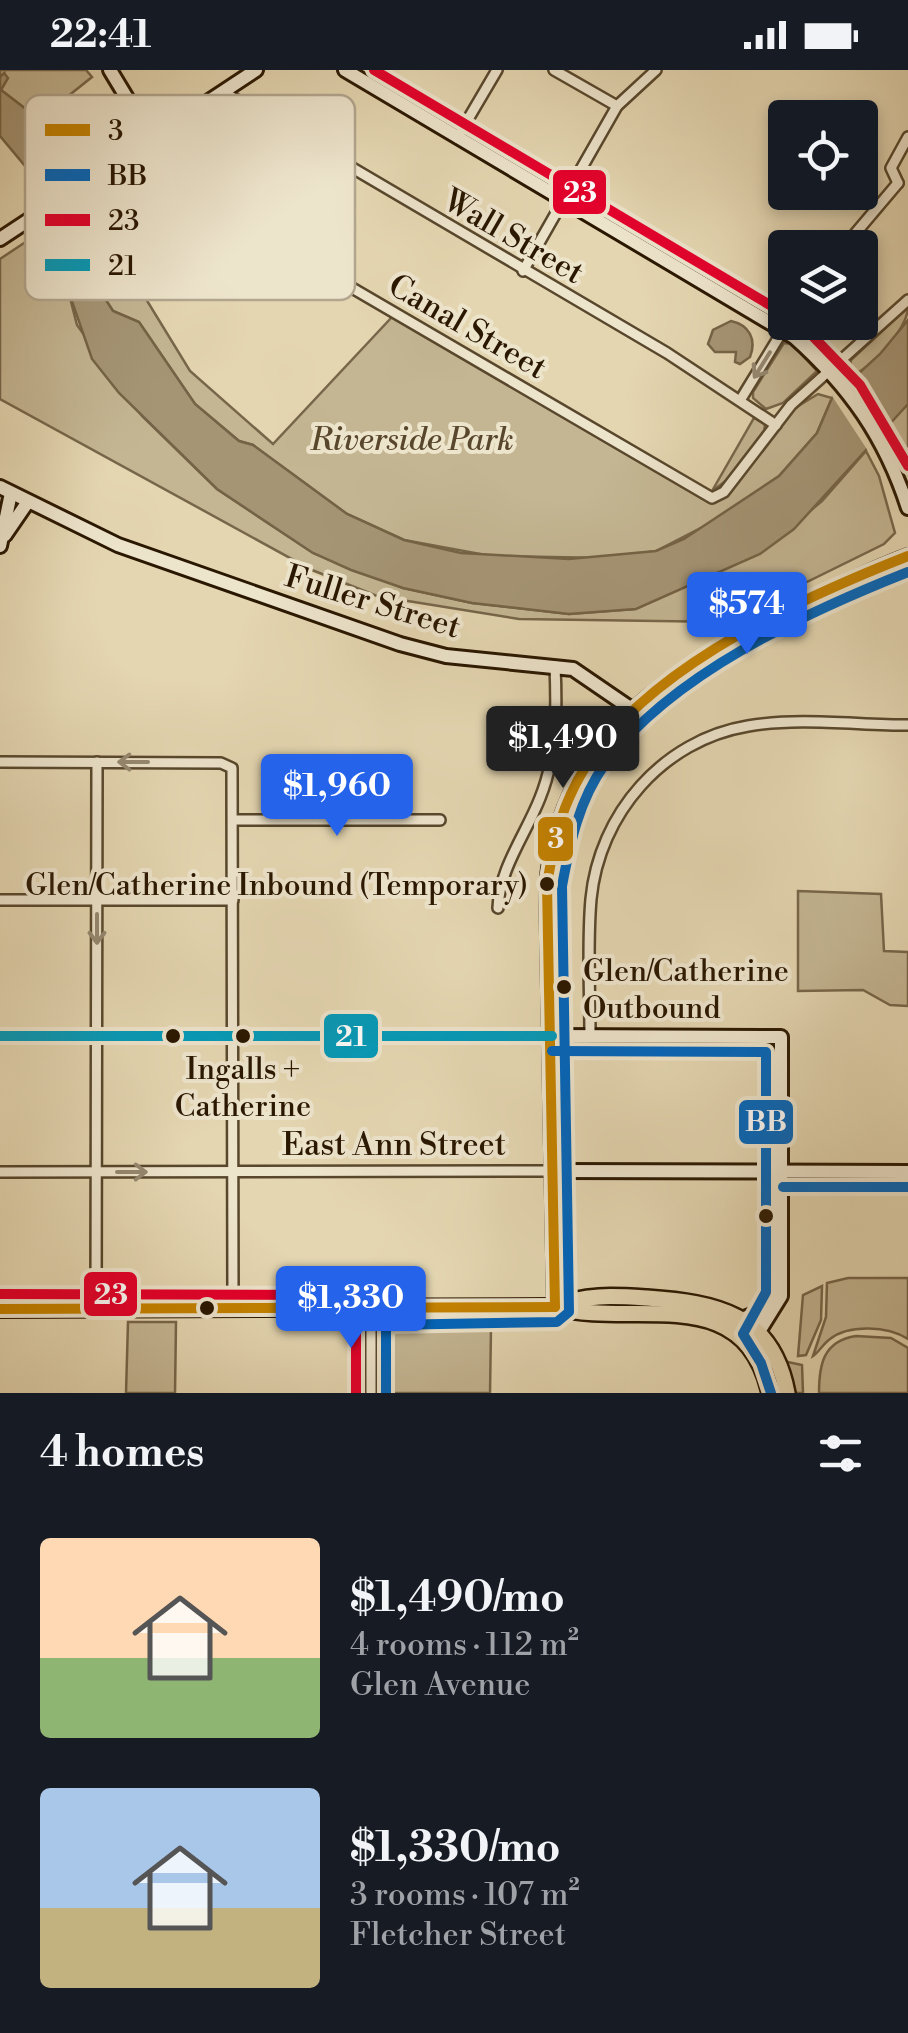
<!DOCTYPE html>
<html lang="en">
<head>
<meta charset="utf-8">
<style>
  :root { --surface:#171b24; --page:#20242c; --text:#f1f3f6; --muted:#9ea1a6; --accent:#2563eb }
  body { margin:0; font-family:"Libre Bodoni",serif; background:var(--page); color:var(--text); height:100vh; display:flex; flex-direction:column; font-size:38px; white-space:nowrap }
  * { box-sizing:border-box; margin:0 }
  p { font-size:32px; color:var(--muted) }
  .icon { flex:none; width:55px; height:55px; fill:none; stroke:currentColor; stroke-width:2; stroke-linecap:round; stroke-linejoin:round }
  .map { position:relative; height:1323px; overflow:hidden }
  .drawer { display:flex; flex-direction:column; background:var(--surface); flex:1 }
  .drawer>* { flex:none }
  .buttons { position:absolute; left:768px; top:30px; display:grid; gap:20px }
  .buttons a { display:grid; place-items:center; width:110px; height:110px; border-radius:10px; background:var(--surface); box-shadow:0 5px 15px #0003; font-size:50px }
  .price { position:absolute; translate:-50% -85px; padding:0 22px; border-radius:10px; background:var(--accent); color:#fff; font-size:32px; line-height:65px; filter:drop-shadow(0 2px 5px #0008) }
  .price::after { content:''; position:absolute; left:50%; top:60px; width:30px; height:22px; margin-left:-15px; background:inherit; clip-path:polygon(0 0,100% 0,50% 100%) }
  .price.current { background:#222; color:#fff }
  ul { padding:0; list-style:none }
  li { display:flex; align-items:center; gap:30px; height:250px; padding:0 40px }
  li span { display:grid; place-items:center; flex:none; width:280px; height:200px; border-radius:10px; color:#555 }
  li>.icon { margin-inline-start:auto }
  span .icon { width:120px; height:120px; fill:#fffc; stroke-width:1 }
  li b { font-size:42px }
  h2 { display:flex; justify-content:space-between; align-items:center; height:120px; padding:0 40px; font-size:42px }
  .status { display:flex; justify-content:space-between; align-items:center; height:70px; padding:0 50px; background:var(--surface); direction:ltr }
  .status svg { height:28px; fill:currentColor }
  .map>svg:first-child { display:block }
  .green { fill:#c4b693; stroke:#77664a; stroke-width:2.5 }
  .water { fill:#a59575; stroke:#746346; stroke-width:2.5 }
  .pier { fill:#e4d6b1 }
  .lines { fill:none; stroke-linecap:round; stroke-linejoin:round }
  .street-casing { stroke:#58472c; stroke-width:14 }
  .secondary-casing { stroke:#2a1700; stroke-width:18 }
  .primary-casing { stroke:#2a1700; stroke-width:20 }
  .street { stroke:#ede4cc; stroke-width:9 }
  .secondary { stroke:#ede4cc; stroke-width:12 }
  .primary { stroke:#e4d6b1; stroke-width:15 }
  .bus-1-casing { stroke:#ede4cc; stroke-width:18 }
  .bus-2-casing { stroke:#ede4cc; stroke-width:18 }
  .bus-3-casing { stroke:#ede4cc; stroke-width:18 }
  .bus-4-casing { stroke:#ede4cc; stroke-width:18 }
  .bus-1 { stroke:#c48200; stroke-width:10 }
  .bus-2 { stroke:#0065bd; stroke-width:10 }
  .bus-3 { stroke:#e4002b; stroke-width:10 }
  .bus-4 { stroke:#049ab9; stroke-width:10 }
  .oneway { stroke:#958870 }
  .bus-dot { fill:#2a1700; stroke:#ede4cc; stroke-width:4 }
  .labels { text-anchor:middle; stroke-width:8; stroke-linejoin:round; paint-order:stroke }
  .bus-label { font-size:30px; fill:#2a1700; stroke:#ede4cc; text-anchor:end }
  .street-label { font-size:32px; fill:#2a1700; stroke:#ede4cc }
  .park-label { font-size:32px; font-style:italic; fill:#58472c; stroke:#ede4cc }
  .key { fill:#ede4cc; stroke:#b2a68f; stroke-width:2.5 }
  .key-label { font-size:28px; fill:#2a1700 }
  .line-badge { stroke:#ede4cc; stroke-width:4 }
  .badge-label { font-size:28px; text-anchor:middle; font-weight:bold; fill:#fff }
</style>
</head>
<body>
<div class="status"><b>22:41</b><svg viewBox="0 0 49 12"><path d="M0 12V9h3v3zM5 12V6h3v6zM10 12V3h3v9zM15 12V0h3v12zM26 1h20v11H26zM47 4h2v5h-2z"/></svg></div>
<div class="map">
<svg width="908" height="1323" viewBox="0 0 908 1323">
  <rect width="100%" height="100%" fill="#e4d6b1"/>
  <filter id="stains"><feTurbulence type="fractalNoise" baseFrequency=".002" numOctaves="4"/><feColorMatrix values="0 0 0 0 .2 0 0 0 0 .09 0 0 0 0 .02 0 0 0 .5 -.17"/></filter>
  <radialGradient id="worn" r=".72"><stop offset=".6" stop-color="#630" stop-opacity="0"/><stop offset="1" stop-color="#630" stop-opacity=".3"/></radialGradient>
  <g class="green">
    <polygon points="0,0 86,0 92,7 57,35 67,69 56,77 72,102 61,110 31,43 1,20 4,4 0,7"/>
    <polygon points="113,115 127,198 190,301 273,374 392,247 710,433 790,341 818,324 832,328 817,363 779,406 716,450 656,481 608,488 491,486 404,470 347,444 253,375 239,371 195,334 139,252 113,241 100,221 77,140"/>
    <polygon points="45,159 62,197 77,255 142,346 217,419 313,483 403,518 472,533 569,544 635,539 760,483 822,431 866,381 879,406 895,463 884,474 726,552 519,549 377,526 312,500 0,329 0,189"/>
    <path d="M908 237C908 259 869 302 849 306L851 290Z"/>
    <polygon points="784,273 792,274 817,301 783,333 766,339 753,328 753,322"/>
    <polygon points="908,334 908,392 889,352"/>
    <polygon points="754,348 765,354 764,363 727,410 712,421"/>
    <polygon points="798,821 881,824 884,881 908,882 908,936 890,935 863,920 798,921"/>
    <path d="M848 1208H908V1269C888 1256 849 1254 830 1269 823 1274 819 1282 813 1286L826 1247 827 1213Z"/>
    <polygon points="822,1216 821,1250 806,1285 798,1286 803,1225"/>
    <polygon points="128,1252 176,1252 175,1323 126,1323"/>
    <polygon points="388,1258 491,1258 490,1323 383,1323 382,1266"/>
    <path d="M856 1266 891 1268 908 1278V1323H819C819 1295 823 1271 856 1266Z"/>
    <polygon points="783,1291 802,1295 803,1323 792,1323"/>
  </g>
  <g class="water">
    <polygon points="4,3 8,8 1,20 31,43 83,154 100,221 113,241 139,252 195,334 239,371 253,375 347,444 404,470 461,483 569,489 656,481 684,469 779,406 817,363 832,328 880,284 908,250 908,334 794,459 760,484 636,539 569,544 472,533 403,518 351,500 313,483 217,419 119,323 92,289 25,96 0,66 0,7"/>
    <path d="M731 251C749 255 757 269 750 287L740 294 735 292 736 282H715L708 274 713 260Z"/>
  </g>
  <polygon class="pier" points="852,304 889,360 870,384 832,326"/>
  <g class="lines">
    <defs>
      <g id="street">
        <polyline points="554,0 617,36"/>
        <polyline points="225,23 667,283 776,355"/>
        <polyline points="285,59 238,137 239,152 712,428 724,422 791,335 908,230"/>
        <polyline points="457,68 497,0"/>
        <polyline points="898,113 891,98 908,67"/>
        <polyline points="843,178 898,113"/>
        <polyline points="523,201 617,36 656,0"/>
        <polyline points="741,329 788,252"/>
        <polyline points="0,692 221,693 232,698 233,1239"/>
        <polyline points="234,750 440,750"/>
        <polyline points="0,830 233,830"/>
        <path d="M498 838C499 799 526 764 540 728 557 686 557 641 555 596"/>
        <polyline points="0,966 552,966"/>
        <path d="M590 966C590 921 587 874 591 829 599 744 663 670 748 656 800 647 856 655 908 655"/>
        <polyline points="0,1102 553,1101"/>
        <polyline points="96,1239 97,692"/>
        <polyline points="371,1323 371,1240"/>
      </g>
      <g id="secondary">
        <polyline points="110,0 151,68"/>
        <path d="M345 0 794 267C849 316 885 367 908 438"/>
        <polyline points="0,169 256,0"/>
        <polyline points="0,417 118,475 400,574 446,586 573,599 630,638"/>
        <polyline points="5,465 27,433"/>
        <polyline points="0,476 11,423"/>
        <polyline points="552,966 781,967 781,1226 758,1263"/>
        <polyline points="553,1101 908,1102"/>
        <path d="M555 1237 547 815C560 677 650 614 764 554 811 529 858 505 908 486"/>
        <polyline points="742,1249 761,1241 777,1222"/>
      </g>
      <g id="primary">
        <path d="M555 1237C584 1224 614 1226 647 1228 716 1233 772 1243 787 1323"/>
        <path d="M0 1239 555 1237C633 1259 744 1208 770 1323"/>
      </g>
    </defs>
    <use href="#street" class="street-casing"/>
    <use href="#secondary" class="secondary-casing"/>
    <use href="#primary" class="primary-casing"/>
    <use href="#street" class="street"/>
    <use href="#secondary" class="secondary"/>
    <use href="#primary" class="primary"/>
    <defs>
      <g id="bus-1">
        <path d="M555 1237 547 815C552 784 557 754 570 726 622 607 794 531 908 486"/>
        <polyline points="0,1239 555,1237"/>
      </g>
      <g id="bus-2">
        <polyline points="552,981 766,982 766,1222 743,1264 761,1293 771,1323"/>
        <polyline points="783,1117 908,1117"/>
        <path d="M386 1323V1255L557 1252 569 1242 562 816C570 773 579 730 605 694 671 604 807 542 908 502"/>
      </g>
      <g id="bus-3">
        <polyline points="374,0 785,244"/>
        <polyline points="799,252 860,315 908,396"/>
        <polyline points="0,1224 371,1225"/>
        <polyline points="356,1240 356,1323"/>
      </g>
      <polyline id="bus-4" points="0,966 552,966"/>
    </defs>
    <use href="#bus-1" class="bus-1-casing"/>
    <use href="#bus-2" class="bus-2-casing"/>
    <use href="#bus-3" class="bus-3-casing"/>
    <use href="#bus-4" class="bus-4-casing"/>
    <use href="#bus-1" class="bus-1"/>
    <use href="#bus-2" class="bus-2"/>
    <use href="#bus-3" class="bus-3"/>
    <use href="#bus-4" class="bus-4"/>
  </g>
  <defs><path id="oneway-shaft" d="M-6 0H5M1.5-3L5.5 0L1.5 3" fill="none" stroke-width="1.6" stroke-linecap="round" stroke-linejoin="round" transform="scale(2.5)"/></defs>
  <g class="oneway">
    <use href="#oneway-shaft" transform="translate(762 295) rotate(122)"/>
    <use href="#oneway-shaft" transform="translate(133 692) rotate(-180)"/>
    <use href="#oneway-shaft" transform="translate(97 859) rotate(90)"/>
    <use href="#oneway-shaft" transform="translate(132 1102)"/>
  </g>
  <g class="bus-dot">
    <circle cx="547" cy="814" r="9"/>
    <circle cx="564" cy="917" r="9"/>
    <circle cx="173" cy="966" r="9"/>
    <circle cx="243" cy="966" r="9"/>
    <circle cx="766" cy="1146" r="9"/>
    <circle cx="207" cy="1238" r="9"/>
  </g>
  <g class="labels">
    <g class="bus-label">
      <text x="528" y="825">Glen/Catherine Inbound (Temporary)</text>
      <text x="583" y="911" text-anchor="start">Glen/Catherine<tspan x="583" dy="37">Outbound</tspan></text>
      <text x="243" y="1009" text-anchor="middle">Ingalls +<tspan x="243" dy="37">Catherine</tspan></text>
    </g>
    <g class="street-label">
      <text transform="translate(514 166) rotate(30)" y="11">Wall Street</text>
      <text transform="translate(468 256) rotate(30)" y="11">Canal Street</text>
      <text transform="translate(373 531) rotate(17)" y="11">Fuller Street</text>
      <text x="394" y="1085">East Ann Street</text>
    </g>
    <g class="park-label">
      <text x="412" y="380">Riverside Park</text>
    </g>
  </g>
  <rect x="25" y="25" width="330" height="205" rx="15" class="key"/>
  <rect x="45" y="54" width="45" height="12" fill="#c48200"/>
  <rect x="45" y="99" width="45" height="12" fill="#0065bd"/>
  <rect x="45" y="144" width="45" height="12" fill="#e4002b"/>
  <rect x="45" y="189" width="45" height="12" fill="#049ab9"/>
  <g class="key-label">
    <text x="108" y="70">3</text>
    <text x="108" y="115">BB</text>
    <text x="108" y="160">23</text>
    <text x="108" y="205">21</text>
  </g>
  <g class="line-badge">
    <rect x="551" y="98" width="57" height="48" rx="10" fill="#e4002b"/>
    <rect x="536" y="745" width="39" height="48" rx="10" fill="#c48200"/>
    <rect x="322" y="942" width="58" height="48" rx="10" fill="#049ab9"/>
    <rect x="737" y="1028" width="58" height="48" rx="10" fill="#0065bd"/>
    <rect x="82" y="1200" width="57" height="48" rx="10" fill="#e4002b"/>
  </g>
  <g class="badge-label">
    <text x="580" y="132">23</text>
    <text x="556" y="778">3</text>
    <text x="351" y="976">21</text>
    <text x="766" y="1061">BB</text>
    <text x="111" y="1234">23</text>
  </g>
  <rect width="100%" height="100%" filter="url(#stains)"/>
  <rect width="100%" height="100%" fill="url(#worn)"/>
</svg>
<div class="buttons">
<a><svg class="icon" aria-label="locate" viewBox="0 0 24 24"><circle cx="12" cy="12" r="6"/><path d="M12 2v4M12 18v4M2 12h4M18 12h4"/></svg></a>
<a><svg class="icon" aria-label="layers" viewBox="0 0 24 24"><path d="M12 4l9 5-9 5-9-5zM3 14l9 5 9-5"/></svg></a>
</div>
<b class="price" style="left:747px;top:587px">$574</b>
<b class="price current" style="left:563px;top:721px">$1,490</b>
<b class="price" style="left:337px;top:769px">$1,960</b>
<b class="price" style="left:351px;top:1281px">$1,330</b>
</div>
<section class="drawer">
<h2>4 homes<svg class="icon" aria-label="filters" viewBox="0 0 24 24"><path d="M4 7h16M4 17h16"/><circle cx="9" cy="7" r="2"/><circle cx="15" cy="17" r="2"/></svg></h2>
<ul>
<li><span style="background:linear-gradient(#ffd9b3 60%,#8fb573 0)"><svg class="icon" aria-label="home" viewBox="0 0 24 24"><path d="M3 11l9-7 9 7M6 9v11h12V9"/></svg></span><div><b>$1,490/mo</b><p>4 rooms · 112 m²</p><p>Glen Avenue</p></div></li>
<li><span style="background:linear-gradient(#a9c7e8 60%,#c2b280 0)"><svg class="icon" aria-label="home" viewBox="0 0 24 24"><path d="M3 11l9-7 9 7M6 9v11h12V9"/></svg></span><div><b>$1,330/mo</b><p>3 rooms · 107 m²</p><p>Fletcher Street</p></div></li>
</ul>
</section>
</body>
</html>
